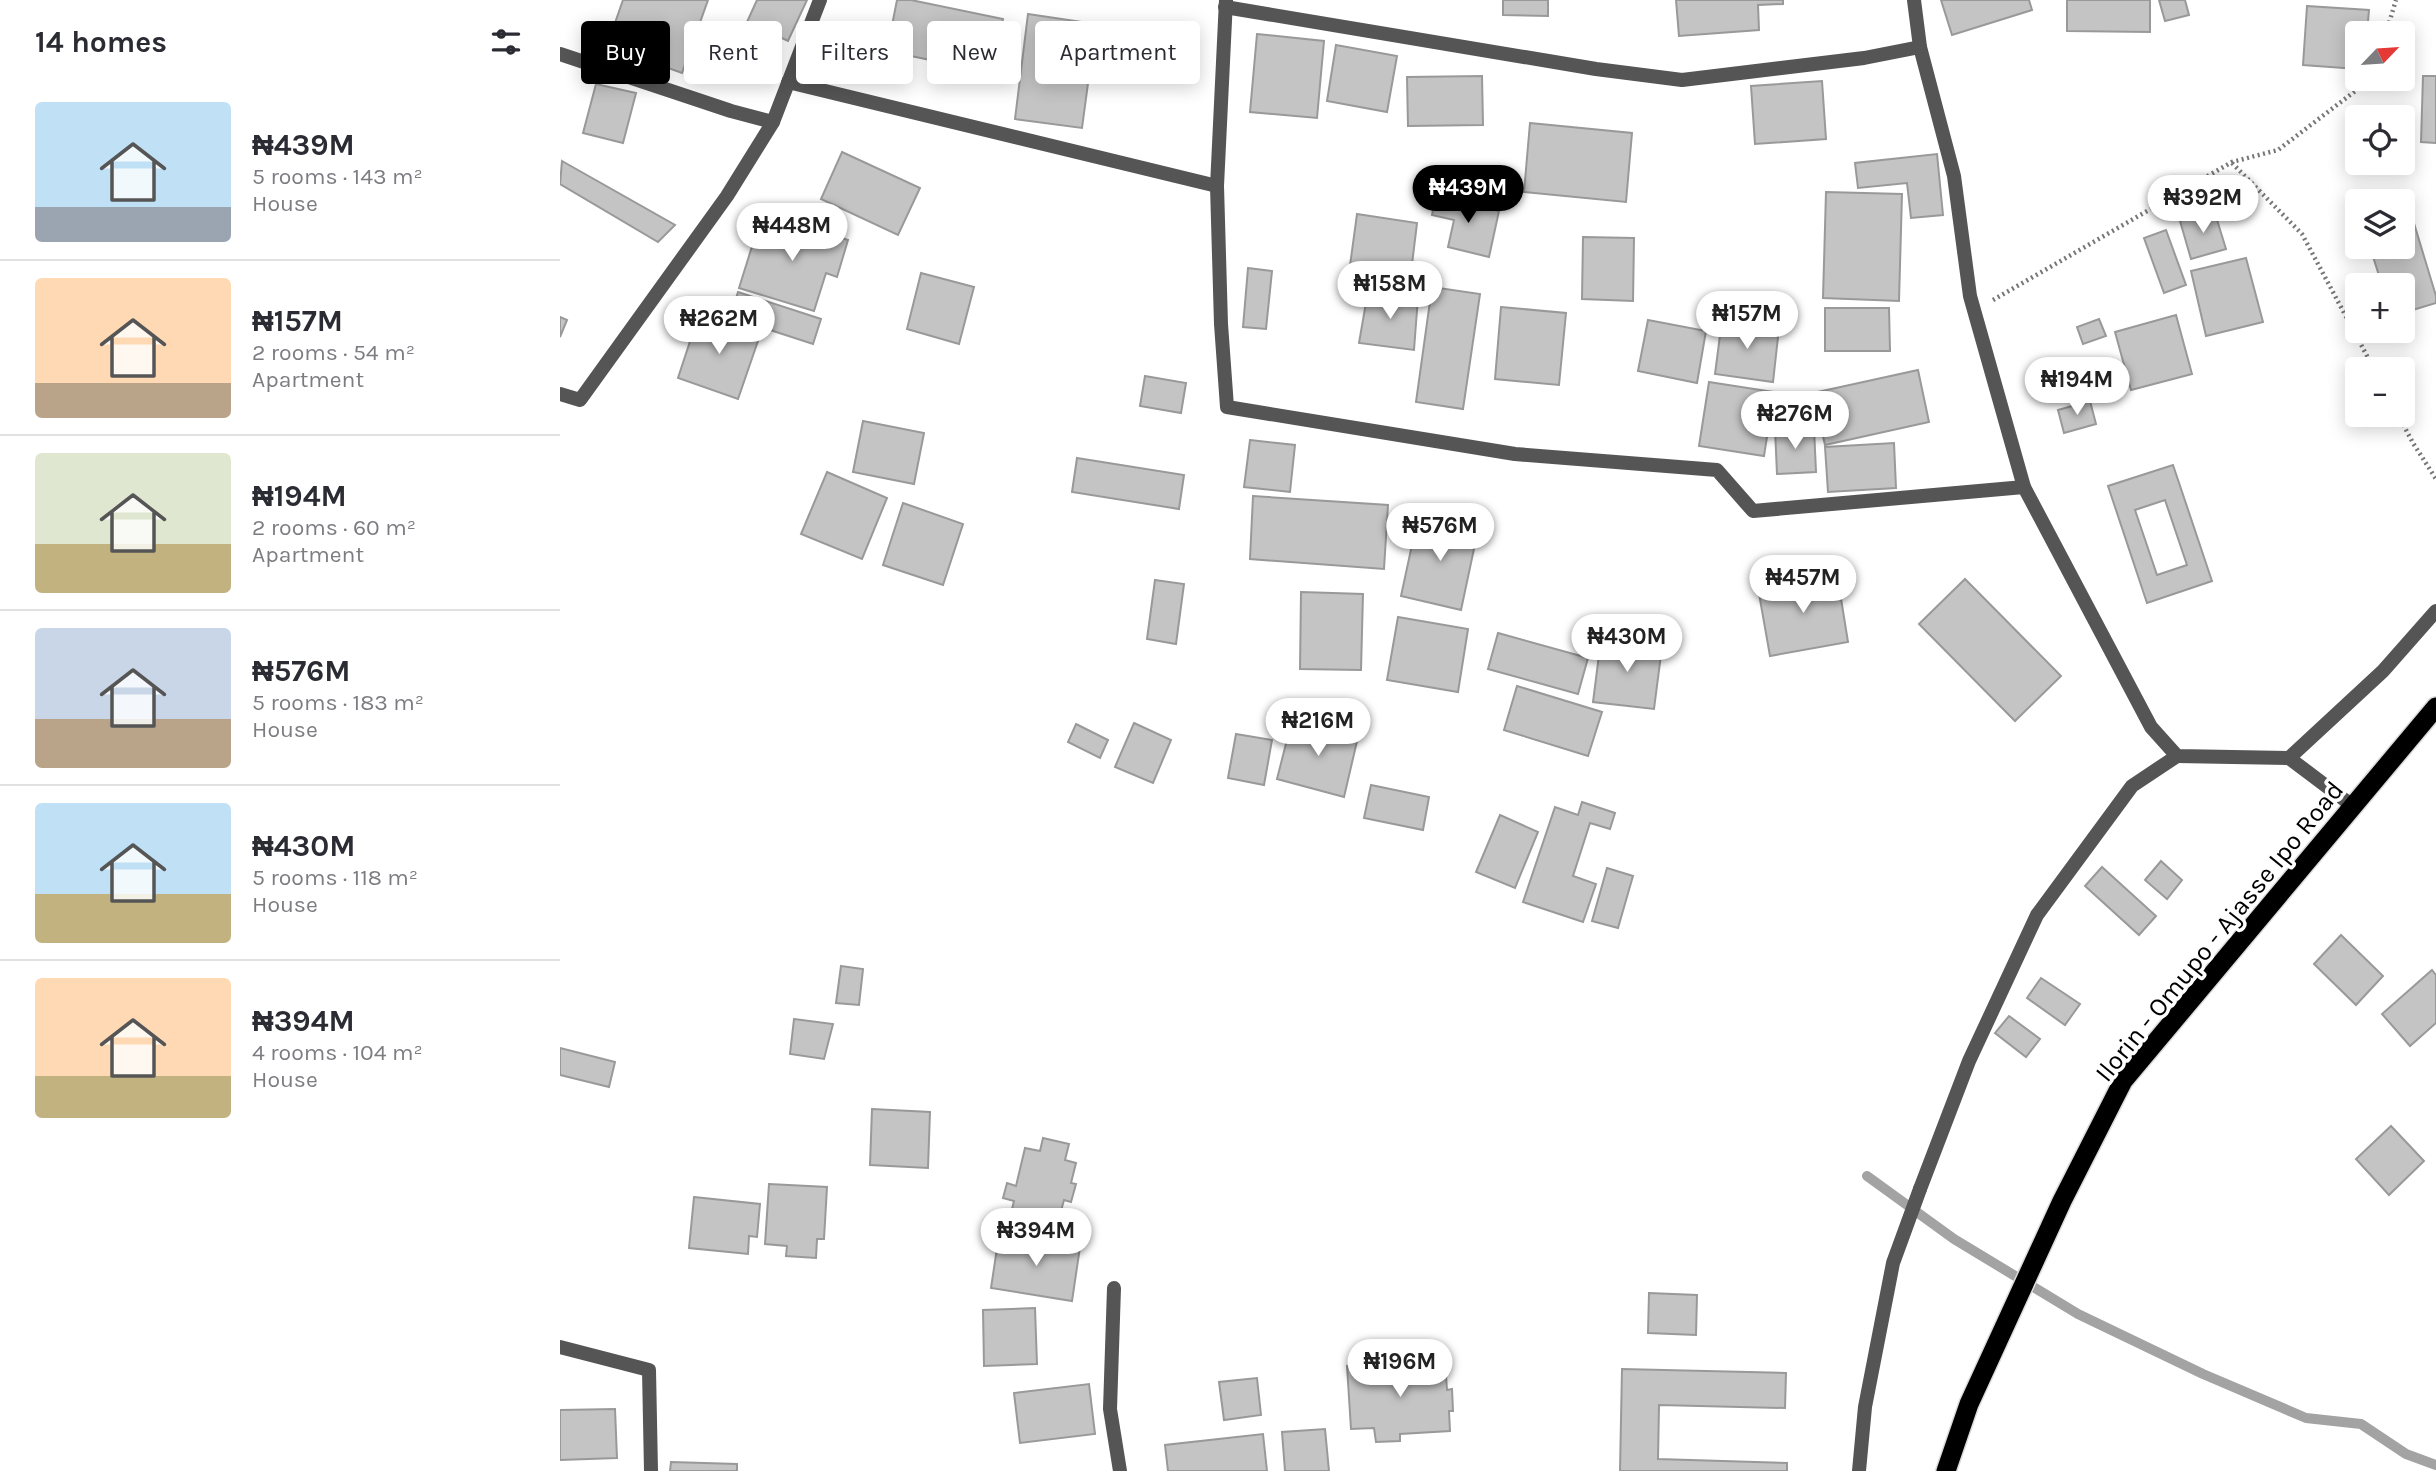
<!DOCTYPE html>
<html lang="en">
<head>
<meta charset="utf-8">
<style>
  :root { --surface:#fff; --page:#f2f2f3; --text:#2b2b33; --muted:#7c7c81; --line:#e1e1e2; --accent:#000 }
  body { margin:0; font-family:Karla,sans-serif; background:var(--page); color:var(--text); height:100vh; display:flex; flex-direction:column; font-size:26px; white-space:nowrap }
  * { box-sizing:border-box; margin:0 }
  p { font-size:23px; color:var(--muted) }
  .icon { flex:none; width:38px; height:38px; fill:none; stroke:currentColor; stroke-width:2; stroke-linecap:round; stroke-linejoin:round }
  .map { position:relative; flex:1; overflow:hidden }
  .panel { display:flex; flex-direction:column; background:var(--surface); width:560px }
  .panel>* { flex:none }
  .top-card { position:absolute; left:21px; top:21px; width:665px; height:63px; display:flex; gap:14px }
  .needle { width:46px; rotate:65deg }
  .buttons { position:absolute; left:1785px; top:21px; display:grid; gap:14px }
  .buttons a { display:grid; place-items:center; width:70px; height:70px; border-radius:7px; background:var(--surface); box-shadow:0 4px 18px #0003; font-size:35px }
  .price { position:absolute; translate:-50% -60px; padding:0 16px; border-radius:24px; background:#fff; color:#222; font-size:23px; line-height:46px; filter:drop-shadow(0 2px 4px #0008) }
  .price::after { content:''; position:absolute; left:50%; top:42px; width:21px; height:16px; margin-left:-10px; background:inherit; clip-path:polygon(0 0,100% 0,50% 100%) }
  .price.on { background:var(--accent); color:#fff }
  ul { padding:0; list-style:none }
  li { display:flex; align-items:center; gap:21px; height:175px; padding:0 35px }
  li+li { border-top:2px solid var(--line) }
  li span { display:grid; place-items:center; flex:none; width:196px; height:140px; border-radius:7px; color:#555 }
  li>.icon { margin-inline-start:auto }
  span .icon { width:84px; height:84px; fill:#fffc; stroke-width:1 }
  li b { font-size:30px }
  h2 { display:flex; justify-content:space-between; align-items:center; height:84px; padding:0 35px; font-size:30px }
  .chip { padding:0 24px; border-radius:7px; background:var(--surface); box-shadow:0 4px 18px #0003; font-size:24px; line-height:63px }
  .chip.on { background:var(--accent); color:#fff }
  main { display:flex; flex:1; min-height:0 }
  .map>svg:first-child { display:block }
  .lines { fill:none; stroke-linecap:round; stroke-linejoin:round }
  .stream { stroke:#a3a3a3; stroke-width:10 }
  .building { fill:#c4c4c4; stroke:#999; stroke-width:2; fill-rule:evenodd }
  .trunk-casing { stroke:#dbdbdb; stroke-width:22 }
  .path { stroke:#777; stroke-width:4.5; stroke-dasharray:2 3.5; stroke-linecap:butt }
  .service { stroke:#555; stroke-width:14 }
  .minor { stroke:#555; stroke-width:14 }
  .trunk { stroke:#000; stroke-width:19 }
  .labels { text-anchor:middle; stroke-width:7; stroke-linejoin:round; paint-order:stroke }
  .street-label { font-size:26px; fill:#000; stroke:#fff }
</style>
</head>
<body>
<main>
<section class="panel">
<h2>14 homes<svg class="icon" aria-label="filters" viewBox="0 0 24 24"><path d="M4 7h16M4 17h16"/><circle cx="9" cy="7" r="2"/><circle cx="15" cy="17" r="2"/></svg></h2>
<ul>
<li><span style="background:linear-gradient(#bfe0f5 75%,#9aa5b1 0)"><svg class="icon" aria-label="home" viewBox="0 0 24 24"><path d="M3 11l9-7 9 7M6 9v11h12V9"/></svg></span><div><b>₦439M</b><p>5 rooms · 143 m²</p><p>House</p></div></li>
<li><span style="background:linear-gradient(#ffd9b3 75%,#b9a48a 0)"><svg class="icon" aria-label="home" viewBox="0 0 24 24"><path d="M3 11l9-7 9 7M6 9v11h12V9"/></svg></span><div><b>₦157M</b><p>2 rooms · 54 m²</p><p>Apartment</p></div></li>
<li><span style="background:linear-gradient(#dfe7d0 65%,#c2b280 0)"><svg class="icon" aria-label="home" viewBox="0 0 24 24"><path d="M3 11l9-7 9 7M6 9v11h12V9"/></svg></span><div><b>₦194M</b><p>2 rooms · 60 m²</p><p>Apartment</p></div></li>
<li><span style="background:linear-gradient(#c9d6e8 65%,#b9a48a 0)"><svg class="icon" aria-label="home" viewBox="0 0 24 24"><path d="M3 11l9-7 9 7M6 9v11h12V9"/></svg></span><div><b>₦576M</b><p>5 rooms · 183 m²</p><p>House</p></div></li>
<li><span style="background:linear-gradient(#bfe0f5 65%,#c2b280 0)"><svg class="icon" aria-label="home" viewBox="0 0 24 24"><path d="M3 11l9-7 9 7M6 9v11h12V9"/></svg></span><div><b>₦430M</b><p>5 rooms · 118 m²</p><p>House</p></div></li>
<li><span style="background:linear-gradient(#ffd9b3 70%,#c2b280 0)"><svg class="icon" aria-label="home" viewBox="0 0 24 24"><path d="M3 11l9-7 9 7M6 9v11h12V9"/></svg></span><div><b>₦394M</b><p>4 rooms · 104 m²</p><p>House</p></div></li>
</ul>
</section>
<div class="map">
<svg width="1876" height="1471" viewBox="0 0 1876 1471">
  <rect width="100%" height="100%" fill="#fff"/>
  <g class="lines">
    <polyline class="stream" points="1307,1176 1394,1239 1518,1314 1643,1374 1746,1418 1801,1424 1846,1454 1876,1465"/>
  </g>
  <g class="building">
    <polygon points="63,0 148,0 122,73 47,46"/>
    <polygon points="197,0 247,0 228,41 187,22"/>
    <polygon points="337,0 351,0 443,19 432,73 327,51"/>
    <polygon points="943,0 988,0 988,16 943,15"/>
    <polygon points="1116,0 1223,0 1223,4 1198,5 1199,30 1119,36"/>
    <polygon points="1381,0 1469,0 1472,10 1392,35"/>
    <polygon points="1507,0 1590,0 1590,32 1507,31"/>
    <polygon points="1599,0 1625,0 1629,15 1605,21"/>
    <polygon points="1747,6 1809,10 1807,33 1797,33 1797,69 1743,65"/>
    <polygon points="468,14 536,24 522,128 455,119"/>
    <polygon points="697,34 764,41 757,118 690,112"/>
    <polygon points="776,45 837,56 827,112 767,101"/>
    <polygon points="922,76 923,125 848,126 847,77"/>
    <polygon points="1863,76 1876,76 1876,143 1861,142"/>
    <polygon points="1262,81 1266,139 1195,144 1191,86"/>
    <polygon points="36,84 76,93 63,143 23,133"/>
    <polygon points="970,123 1072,133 1066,202 964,192"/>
    <polygon points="282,152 360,188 338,235 261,199"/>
    <polygon points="1377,154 1383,215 1351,218 1347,183 1298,188 1295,163"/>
    <polygon points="2,161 115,225 98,242 0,184"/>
    <polygon points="1266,192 1342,194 1339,301 1263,298"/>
    <polygon points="876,196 939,211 929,257 888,247 894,220 872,215"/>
    <polygon points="1654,210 1666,249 1631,259 1620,221"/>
    <polygon points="797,214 857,223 850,281 789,273"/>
    <polygon points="209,216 288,240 277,277 266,273 254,311 179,288 199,224 206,227"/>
    <polygon points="1853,220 1876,296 1876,303 1843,313 1843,285 1822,285 1810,247 1843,247 1843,223"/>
    <polygon points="1606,230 1626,285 1604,293 1584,238"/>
    <polygon points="1023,237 1074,238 1073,301 1022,299"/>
    <polygon points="1686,258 1703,322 1646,336 1631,271"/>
    <polygon points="688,268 712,271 706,329 683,327"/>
    <polygon points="361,273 414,287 399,344 347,329"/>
    <polygon points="872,287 920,294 903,409 856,402"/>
    <polygon points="808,291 858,297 854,350 799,343"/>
    <polygon points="178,292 261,319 253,344 170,317"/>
    <polygon points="941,307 1006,313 999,385 935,379"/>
    <polygon points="1265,308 1329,308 1330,351 1265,351"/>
    <polygon points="139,314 200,335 178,399 118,378"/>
    <polygon points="1616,315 1632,374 1571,390 1555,332"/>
    <polygon points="0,317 7,320 0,337"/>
    <polygon points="1539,319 1546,336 1523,344 1517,327"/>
    <polygon points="1088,320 1146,331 1137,383 1078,371"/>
    <polygon points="1162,320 1219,328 1213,382 1155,374"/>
    <polygon points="1358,370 1369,422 1265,445 1253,393"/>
    <polygon points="585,376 626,383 621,413 580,406"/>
    <polygon points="1149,382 1214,392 1204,456 1139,446"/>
    <polygon points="1530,401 1536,424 1504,433 1498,410"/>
    <polygon points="303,421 364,433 354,484 293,472"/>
    <polygon points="1254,428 1256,472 1217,474 1215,429"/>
    <polygon points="690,440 735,445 730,492 684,487"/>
    <polygon points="1334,443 1336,488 1268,492 1265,447"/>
    <polygon points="517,458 624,475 619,509 512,492"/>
    <path d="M1613 465 1652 581 1587 603 1548 486ZM1605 500 1627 565 1597 575 1575 510Z"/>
    <polygon points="267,472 327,498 302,559 241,534"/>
    <polygon points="693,496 828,505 824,569 690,559"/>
    <polygon points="343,503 403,524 383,585 323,565"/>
    <polygon points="858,517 918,530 901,610 841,596"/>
    <polygon points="1277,574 1288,642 1210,656 1198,588"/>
    <polygon points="1405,579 1501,676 1455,721 1359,624"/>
    <polygon points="595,580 624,584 616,644 587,639"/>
    <polygon points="741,592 803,594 801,670 740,669"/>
    <polygon points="838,617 908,629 898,692 827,680"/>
    <polygon points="938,633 1028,658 1018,694 928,669"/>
    <polygon points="1041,639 1102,647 1094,709 1033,702"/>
    <polygon points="957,686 1042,712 1028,756 944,730"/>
    <polygon points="732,720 798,737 784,797 717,779"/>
    <polygon points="574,723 611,740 593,783 555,767"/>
    <polygon points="516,724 548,740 540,758 508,742"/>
    <polygon points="676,734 712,740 704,785 668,778"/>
    <polygon points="811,785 869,797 863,830 804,818"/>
    <polygon points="1022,802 1055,813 1050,829 1030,823 1013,876 1036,884 1023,922 963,902 995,807 1018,815"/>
    <polygon points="940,815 978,832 955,888 916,872"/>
    <polygon points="1601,861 1622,880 1607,899 1585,880"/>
    <polygon points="1542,867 1596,916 1579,935 1525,886"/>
    <polygon points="1047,868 1073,876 1058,928 1032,921"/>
    <polygon points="1781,935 1823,976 1796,1005 1754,964"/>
    <polygon points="281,966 303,969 299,1005 276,1003"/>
    <polygon points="1872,970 1876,975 1876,1023 1850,1046 1822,1014"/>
    <polygon points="1481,978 1520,1004 1505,1025 1467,998"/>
    <polygon points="1449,1016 1480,1039 1466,1057 1435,1033"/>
    <polygon points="234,1019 273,1024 264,1059 230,1054"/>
    <polygon points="0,1048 55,1062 49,1087 0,1075"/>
    <polygon points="312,1109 370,1112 368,1168 310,1165"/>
    <polygon points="1831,1126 1864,1161 1829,1195 1796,1159"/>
    <polygon points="483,1138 509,1144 505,1160 516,1163 511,1183 516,1184 511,1202 504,1200 495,1233 449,1221 454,1201 443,1198 447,1183 456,1186 465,1148 480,1151"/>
    <polygon points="209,1184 267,1187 264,1239 257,1239 256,1258 226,1256 227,1246 205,1244"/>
    <polygon points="134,1197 200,1204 197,1237 189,1236 188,1254 129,1248"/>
    <polygon points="439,1235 520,1247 512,1301 431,1288"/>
    <polygon points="1089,1293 1137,1295 1136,1335 1088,1333"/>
    <polygon points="475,1308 477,1364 424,1366 423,1310"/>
    <polygon points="885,1361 887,1390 892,1389 893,1411 889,1411 890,1431 840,1434 840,1441 816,1442 814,1428 791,1429 787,1366"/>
    <polygon points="1062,1369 1226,1373 1225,1408 1099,1405 1098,1459 1227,1463 1227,1471 1060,1471"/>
    <polygon points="697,1378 701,1415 664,1420 659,1382"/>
    <polygon points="529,1384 535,1434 460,1443 454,1393"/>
    <polygon points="55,1409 57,1458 0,1460 0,1410"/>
    <polygon points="765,1429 769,1471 725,1471 722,1432"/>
    <polygon points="703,1434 707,1471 608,1471 605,1445"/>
    <polygon points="111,1462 177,1464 177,1471 110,1471"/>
  </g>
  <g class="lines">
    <defs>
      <polyline id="trunk" points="1386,1471 1409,1404 1502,1201 1563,1081 1876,707"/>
    </defs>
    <use href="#trunk" class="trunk-casing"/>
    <g class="path">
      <polyline points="1826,33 1836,0"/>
      <polyline points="1672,163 1742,234 1814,369"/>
      <polyline points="1433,300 1672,162 1718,150 1811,79"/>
      <polyline points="1838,415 1853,443 1876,479"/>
    </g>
    <g class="service">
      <polyline points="1729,758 1823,671 1876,611"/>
      <polyline points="1360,1189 1409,1061 1477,915 1572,786 1617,756"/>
    </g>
    <g class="minor">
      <polyline points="666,0 657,186 661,324 667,407 955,454 1157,470 1193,511 1464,487"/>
      <polyline points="1354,0 1360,47 1394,176 1410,296 1464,487 1591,727 1617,756 1729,758 1794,807"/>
      <polyline points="665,7 1036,69 1122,80 1304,58 1360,47"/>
      <polyline points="0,54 171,111 213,122"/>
      <polyline points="228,82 657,186"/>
      <polyline points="0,394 20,400 167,196 213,122 260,0"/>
      <polyline points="554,1288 550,1409 560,1471"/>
      <polyline points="0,1347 89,1370 91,1471"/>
      <polyline points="1299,1471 1305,1407 1333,1263 1360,1189"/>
    </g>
    <use href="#trunk" class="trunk"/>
  </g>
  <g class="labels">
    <g class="street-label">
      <text transform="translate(1659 931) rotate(-51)" y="9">Ilorin - Omupo - Ajasse Ipo Road</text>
    </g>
  </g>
</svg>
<div class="buttons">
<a><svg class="needle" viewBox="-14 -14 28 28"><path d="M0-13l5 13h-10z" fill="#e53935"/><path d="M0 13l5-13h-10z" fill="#7c7c81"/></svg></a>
<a><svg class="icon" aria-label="locate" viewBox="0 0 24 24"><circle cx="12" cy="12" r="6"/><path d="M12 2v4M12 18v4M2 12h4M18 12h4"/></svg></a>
<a><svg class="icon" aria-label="layers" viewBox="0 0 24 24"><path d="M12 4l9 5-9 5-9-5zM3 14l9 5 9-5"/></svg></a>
<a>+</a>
<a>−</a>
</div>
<b class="price on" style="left:908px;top:225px">₦439M</b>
<b class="price" style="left:1643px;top:235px">₦392M</b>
<b class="price" style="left:232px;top:263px">₦448M</b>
<b class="price" style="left:830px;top:321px">₦158M</b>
<b class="price" style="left:1187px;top:351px">₦157M</b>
<b class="price" style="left:159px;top:356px">₦262M</b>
<b class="price" style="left:1517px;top:417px">₦194M</b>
<b class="price" style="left:1235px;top:451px">₦276M</b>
<b class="price" style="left:880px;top:563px">₦576M</b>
<b class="price" style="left:1243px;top:615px">₦457M</b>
<b class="price" style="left:1067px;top:674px">₦430M</b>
<b class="price" style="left:758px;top:758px">₦216M</b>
<b class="price" style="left:476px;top:1268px">₦394M</b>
<b class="price" style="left:840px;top:1399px">₦196M</b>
<div class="top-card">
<a class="chip on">Buy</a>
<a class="chip">Rent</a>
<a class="chip">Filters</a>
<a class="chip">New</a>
<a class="chip">Apartment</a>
</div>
</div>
</main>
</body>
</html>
